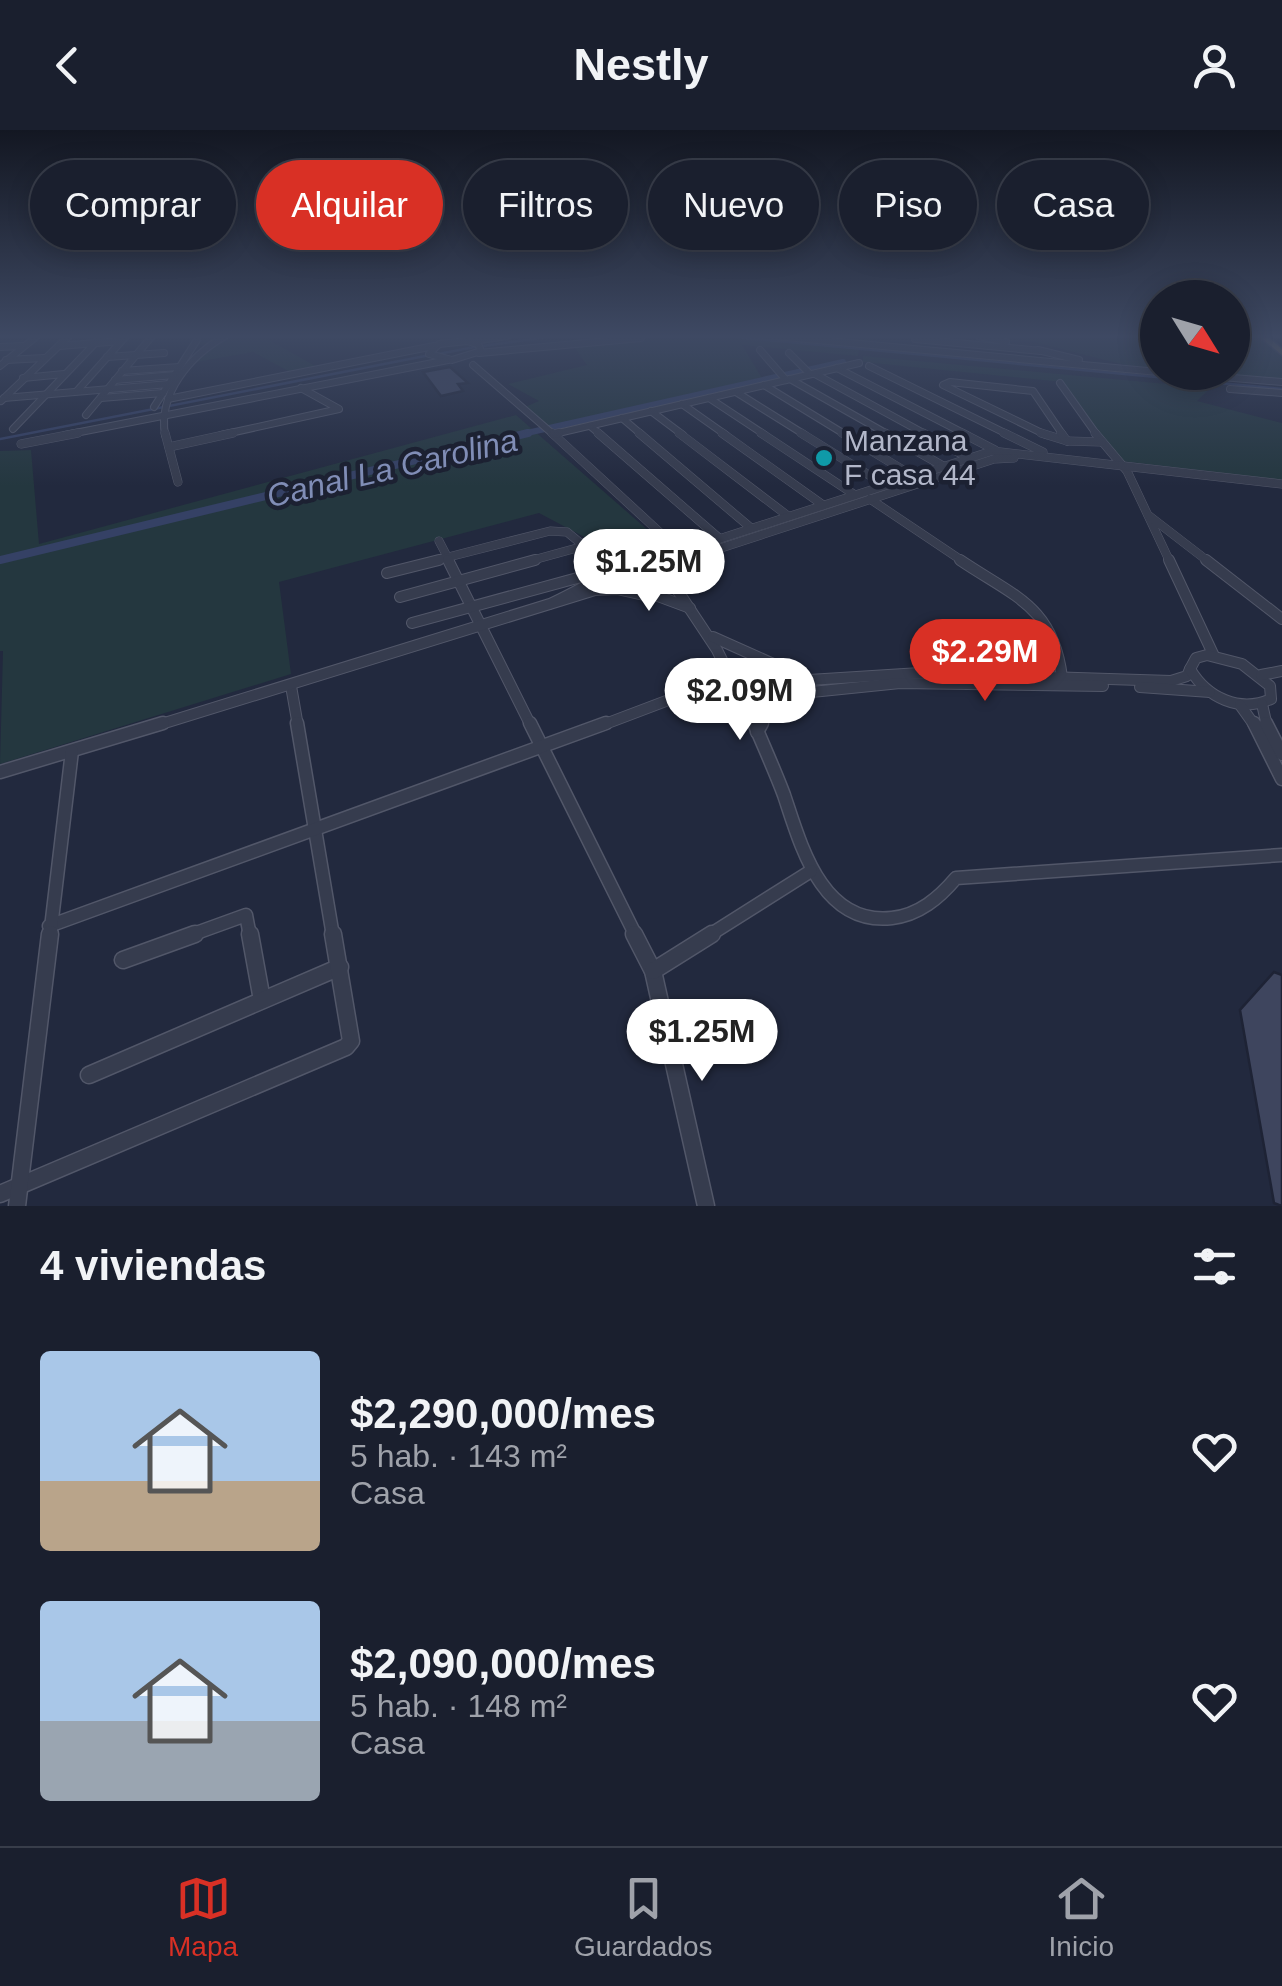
<!DOCTYPE html>
<html lang="es">
<head>
<meta charset="utf-8">
<style>
  :root { --surface:#1a1f2e; --page:#232736; --text:#f1f3f6; --muted:#9fa2aa; --line:#383d4a; --accent:#d93025 }
  body { margin:0; font-family:Helvetica,sans-serif; background:var(--page); color:var(--text); height:100vh; display:flex; flex-direction:column; font-size:38px; white-space:nowrap }
  * { box-sizing:border-box; margin:0 }
  p { font-size:32px; color:var(--muted) }
  .icon { flex:none; width:55px; height:55px; fill:none; stroke:currentColor; stroke-width:2; stroke-linecap:round; stroke-linejoin:round }
  .map { position:relative; height:1076px; overflow:hidden }
  .drawer { display:flex; flex-direction:column; background:var(--surface); flex:1 }
  .drawer>* { flex:none }
  .banner { position:absolute; left:30px; top:30px; width:1222px; height:90px; display:flex; gap:20px }
  .needle { width:65px; rotate:127deg }
  .tools { position:absolute; left:1140px; top:150px; display:grid; gap:20px }
  .tools a { display:grid; place-items:center; width:110px; height:110px; border-radius:50%; background:var(--surface); box-shadow:0 5px 25px #0003,0 0 0 2px var(--line); font-size:50px }
  .price { position:absolute; translate:-50% -85px; padding:0 22px; border-radius:35px; background:#fff; color:#222; font-size:32px; line-height:65px; filter:drop-shadow(0 2px 5px #0008) }
  .price::after { content:''; position:absolute; left:50%; top:60px; width:30px; height:22px; margin-left:-15px; background:inherit; clip-path:polygon(0 0,100% 0,50% 100%) }
  .price.selected { background:var(--accent); color:#fff }
  ul { padding:0; list-style:none }
  li { display:flex; align-items:center; gap:30px; height:250px; padding:0 40px }
  li span { display:grid; place-items:center; flex:none; width:280px; height:200px; border-radius:10px; color:#555 }
  li>.icon { margin-inline-start:auto }
  span .icon { width:120px; height:120px; fill:#fffc; stroke-width:1 }
  li b { font-size:42px }
  h2 { display:flex; justify-content:space-between; align-items:center; height:120px; padding:0 40px; font-size:42px }
  .pill { padding:0 35px; border-radius:45px; background:var(--surface); box-shadow:0 5px 25px #0003,0 0 0 2px var(--line); font-size:35px; line-height:90px }
  .pill.selected { background:var(--accent); color:#fff }
  header { display:flex; justify-content:space-between; align-items:center; height:130px; padding:0 40px; background:var(--surface); font-size:45px; font-weight:600 }
  .menu { display:flex; justify-content:space-around; align-items:center; height:140px; border-top:2px solid var(--line); background:var(--surface); font-size:28px; color:var(--muted) }
  .menu a { display:grid; justify-items:center; gap:5px }
  .menu .selected { color:var(--accent) }
  .map>svg:first-child { display:block }
  .green { fill:#24373f }
  .lines { fill:none; stroke-linecap:round; stroke-linejoin:round }
  .stream { stroke:#354165; stroke-width:2.5 }
  .canal-far1 { stroke:#354165; stroke-width:6 }
  .canal { stroke:#354165; stroke-width:8 }
  .building { fill:#3e455e; stroke:#1e2335; stroke-width:2.5 }
  .minor-far4-casing { stroke:#525769; stroke-width:8 }
  .minor-far3-casing { stroke:#525769; stroke-width:9 }
  .minor-far2-casing { stroke:#525769; stroke-width:12 }
  .minor-far1-casing { stroke:#525769; stroke-width:15 }
  .minor-casing { stroke:#525769; stroke-width:19 }
  .highway-casing { stroke:#3f4456; stroke-width:3 }
  .minor-far4 { stroke:#363c4e; stroke-width:6 }
  .minor-far3 { stroke:#363c4e; stroke-width:8 }
  .minor-far2 { stroke:#363c4e; stroke-width:10 }
  .minor-far1 { stroke:#363c4e; stroke-width:12 }
  .minor { stroke:#363c4e; stroke-width:16 }
  .highway { fill:#746d53; fill-rule:evenodd }
  .culture-dot { fill:#0f9aa8; stroke:#1c2132; stroke-width:4 }
  .labels { text-anchor:middle; stroke-width:9; stroke-linejoin:round; paint-order:stroke }
  .far-poi-label { font-size:30px; fill:#b2b7c9; stroke:#1c2132; text-anchor:start }
  .far-water-label { font-size:32px; font-style:italic; fill:#808db6; stroke:#1c2132 }
</style>
</head>
<body>
<header><svg class="icon" aria-label="back" viewBox="0 0 24 24"><path d="M15 5l-7 7 7 7"/></svg>Nestly<svg class="icon" aria-label="person" viewBox="0 0 24 24"><circle cx="12" cy="8" r="4"/><path d="M4 21q1-7 8-7t8 7"/></svg></header>
<div class="map">
<svg width="1282" height="1076" viewBox="0 0 1282 1076">
  <rect width="100%" height="100%" fill="#22293e"/>
  <g class="green">
    <polygon points="200,206 262,206 317,237 292,243 253,222 196,232 206,215 196,215"/>
    <polygon points="579,206 886,206 860,213 858,226 742,215 763,250 553,300 525,277 539,271 508,254 587,235 572,214"/>
    <polygon points="1010,206 1157,206 1157,240 1141,239"/>
    <polygon points="1233,206 1261,206 1282,224 1282,250 1191,243 1232,242"/>
    <polygon points="863,226 1210,258 1197,271 1282,293 1282,350 1121,331 1063,252 863,232"/>
    <polygon points="516,285 665,415 624,428 539,383 279,452 291,544 0,634 3,521 0,521 0,321 31,320 39,414"/>
  </g>
  <g class="lines">
    <g class="stream">
      <polyline points="726,206 1282,259"/>
      <polyline points="483,216 554,206"/>
      <polyline points="438,224 475,217"/>
      <polyline points="0,309 425,226"/>
    </g>
    <polyline class="canal-far1" points="518,305 843,232"/>
    <polyline class="canal" points="0,430 528,303"/>
  </g>
  <g class="building">
    <polygon points="450,237 468,253 458,254 463,261 441,266 423,242"/>
    <polygon points="1274,842 1282,845 1282,1076 1274,1073 1240,880"/>
  </g>
  <g class="lines">
    <defs>
      <g id="minor-far4">
        <polyline points="775,206 1158,242"/>
        <polyline points="979,206 1006,212"/>
        <polyline points="915,209 1041,221"/>
        <polygon points="467,211 478,214 481,221 452,230 429,224 439,214"/>
        <polyline points="473,211 507,206"/>
        <polyline points="59,216 121,211"/>
        <polyline points="0,217 23,216"/>
        <polyline points="760,220 786,250"/>
        <polyline points="1038,220 1079,230"/>
        <polyline points="479,223 641,208"/>
        <polyline points="789,223 810,244"/>
        <polyline points="107,227 164,223"/>
        <polyline points="6,230 44,228"/>
        <polyline points="473,235 554,305"/>
        <polyline points="0,236 37,206"/>
        <polyline points="869,236 1009,305"/>
        <polyline points="837,238 967,305"/>
        <polyline points="122,241 179,237"/>
        <polyline points="1162,242 1282,252"/>
        <polyline points="815,244 927,305"/>
        <polyline points="23,248 64,244"/>
        <polyline points="790,249 889,305"/>
        <polyline points="115,250 175,245"/>
        <polyline points="1060,253 1097,305"/>
        <polyline points="764,255 846,305"/>
        <polyline points="1230,259 1282,263"/>
        <polyline points="77,261 126,206"/>
        <polyline points="736,262 805,305"/>
        <polyline points="4,268 169,254"/>
        <polyline points="101,268 163,263"/>
        <polyline points="709,268 765,305"/>
        <polyline points="168,269 434,216"/>
        <polyline points="1,271 69,206"/>
        <polyline points="682,274 726,305"/>
        <polyline points="154,277 197,210"/>
        <polyline points="651,281 683,305"/>
        <polyline points="86,285 152,206"/>
        <polyline points="622,288 642,305"/>
        <polyline points="590,296 601,305"/>
        <polyline points="13,299 102,206"/>
        <polyline points="554,304 859,233"/>
        <polyline points="65,305 448,230"/>
        <path d="M165 305C158 263 190 226 225 206"/>
        <polyline points="221,305 339,279 301,258"/>
        <polyline points="1046,305 943,255 950,252 1033,261 1063,305"/>
      </g>
      <g id="minor-far3">
        <polyline points="165,303 178,352"/>
        <polyline points="552,303 680,421"/>
        <polyline points="598,303 719,408"/>
        <polyline points="639,303 751,398"/>
        <polyline points="679,303 788,386"/>
        <polyline points="722,303 823,375"/>
        <polyline points="761,303 855,365"/>
        <polyline points="801,303 885,355"/>
        <polyline points="842,303 913,346"/>
        <polyline points="885,303 943,336"/>
        <polyline points="923,303 969,328"/>
        <polyline points="962,303 995,320"/>
        <polyline points="1004,303 1043,322"/>
        <polyline points="1041,303 1067,311"/>
        <polyline points="1061,303 1067,311"/>
        <polyline points="1095,303 1127,341 1170,432"/>
        <polyline points="554,304 559,303"/>
        <polyline points="1067,311 1102,312"/>
        <polyline points="21,314 78,303"/>
        <polyline points="169,317 233,303"/>
        <polyline points="870,369 964,432"/>
        <polyline points="1148,385 1209,432"/>
        <polyline points="439,411 450,432"/>
        <polyline points="429,432 550,401 567,402 584,416 526,432"/>
        <polyline points="648,432 992,321 1282,354"/>
        <polyline points="678,432 994,329 1014,328"/>
      </g>
      <g id="minor-far2">
        <polyline points="448,430 531,596"/>
        <path d="M960 430C1015 467 1053 476 1062 547"/>
        <polyline points="1169,430 1214,526"/>
        <polyline points="1206,430 1282,489"/>
        <polyline points="648,432 655,430"/>
        <polyline points="387,443 439,430"/>
        <polyline points="669,443 672,435 683,430"/>
        <polyline points="670,449 717,520 755,596"/>
        <polyline points="655,465 690,478"/>
        <polyline points="400,467 535,430"/>
        <polyline points="412,493 592,444"/>
        <polyline points="713,507 809,550 920,543 1171,551 1187,546 1190,539"/>
        <path d="M1207 525 1242 534 1270 556 1271 569C1240 583 1207 568 1190 539L1196 528Z"/>
        <polyline points="1261,545 1282,541"/>
        <polyline points="291,556 298,596"/>
        <polyline points="1140,557 1210,562"/>
        <polyline points="1262,574 1267,596"/>
        <polyline points="1240,575 1255,596"/>
        <path d="M155 596 595 460 617 459 644 465 665 458 670 449 664 439C627 427 584 459 550 474"/>
        <polyline points="600,596 732,546 744,534 767,534"/>
        <polyline points="760,596 768,581 802,563 900,553 1103,556"/>
      </g>
      <g id="minor-far1">
        <polyline points="297,593 333,806"/>
        <polyline points="530,593 636,806"/>
        <path d="M754 593C764 617 775 641 784 665 801 716 822 796 892 788 919 785 939 768 956 748L1282 725"/>
        <polyline points="1254,593 1282,649"/>
        <polyline points="1266,593 1282,624"/>
        <polyline points="757,602 762,593"/>
        <polyline points="0,642 163,593"/>
        <polyline points="49,796 606,593"/>
        <polyline points="50,806 72,621"/>
        <polyline points="188,806 246,785 250,806"/>
        <polyline points="708,806 811,741"/>
      </g>
      <g id="minor">
        <polyline points="250,804 262,870"/>
        <polyline points="634,804 653,841 706,1076"/>
        <polyline points="123,830 195,804"/>
        <polyline points="653,841 712,804"/>
        <polyline points="89,945 340,837"/>
        <polyline points="0,1064 346,917 351,911 333,804"/>
        <polyline points="17,1076 50,804"/>
      </g>
      <polygon id="highway" points="1259,206 1267,206 1282,219 1282,225"/>
    </defs>
    <use href="#minor-far4" class="minor-far4-casing"/>
    <use href="#minor-far3" class="minor-far3-casing"/>
    <use href="#minor-far2" class="minor-far2-casing"/>
    <use href="#minor-far1" class="minor-far1-casing"/>
    <use href="#minor" class="minor-casing"/>
    <use href="#highway" class="highway-casing"/>
    <use href="#minor-far4" class="minor-far4"/>
    <use href="#minor-far3" class="minor-far3"/>
    <use href="#minor-far2" class="minor-far2"/>
    <use href="#minor-far1" class="minor-far1"/>
    <use href="#minor" class="minor"/>
    <use href="#highway" class="highway"/>
  </g>
  <linearGradient id="sky" x2="0" y2="1"><stop stop-color="#131722"/><stop offset="0.58" stop-color="#3e4963"/><stop offset="1" stop-color="#3e4963" stop-opacity="0"/></linearGradient>
  <rect width="1282" height="356" fill="url(#sky)"/>
  <circle class="culture-dot" cx="824" cy="328" r="10"/>
  <g class="labels">
    <g class="far-poi-label">
      <text x="844" y="321">Manzana<tspan x="844" dy="34">F casa 44</tspan></text>
    </g>
    <g class="far-water-label">
      <text transform="translate(392 338) rotate(-13)" y="11">Canal La Carolina</text>
    </g>
  </g>
</svg>
<div class="tools">
<a><svg class="needle" viewBox="-14 -14 28 28"><path d="M0-13l5 13h-10z" fill="#e53935"/><path d="M0 13l5-13h-10z" fill="#9fa2aa"/></svg></a>
</div>
<b class="price" style="left:649px;top:484px">$1.25M</b>
<b class="price selected" style="left:985px;top:574px">$2.29M</b>
<b class="price" style="left:740px;top:613px">$2.09M</b>
<b class="price" style="left:702px;top:954px">$1.25M</b>
<div class="banner">
<a class="pill">Comprar</a>
<a class="pill selected">Alquilar</a>
<a class="pill">Filtros</a>
<a class="pill">Nuevo</a>
<a class="pill">Piso</a>
<a class="pill">Casa</a>
</div>
</div>
<section class="drawer">
<h2>4 viviendas<svg class="icon" aria-label="filters" viewBox="0 0 24 24"><path d="M4 7h16M4 17h16"/><circle cx="9" cy="7" r="2"/><circle cx="15" cy="17" r="2"/></svg></h2>
<ul>
<li><span style="background:linear-gradient(#a9c7e8 65%,#b9a48a 0)"><svg class="icon" aria-label="home" viewBox="0 0 24 24"><path d="M3 11l9-7 9 7M6 9v11h12V9"/></svg></span><div><b>$2,290,000/mes</b><p>5 hab. · 143 m²</p><p>Casa</p></div><svg class="icon" aria-label="heart" viewBox="0 0 24 24"><path d="M12 20l-8-8c-3-5 5-10 8-4 3-6 11-1 8 4z"/></svg></li>
<li><span style="background:linear-gradient(#a9c7e8 60%,#9aa5b1 0)"><svg class="icon" aria-label="home" viewBox="0 0 24 24"><path d="M3 11l9-7 9 7M6 9v11h12V9"/></svg></span><div><b>$2,090,000/mes</b><p>5 hab. · 148 m²</p><p>Casa</p></div><svg class="icon" aria-label="heart" viewBox="0 0 24 24"><path d="M12 20l-8-8c-3-5 5-10 8-4 3-6 11-1 8 4z"/></svg></li>
</ul>
</section>
<nav class="menu">
<a class="selected"><svg class="icon" aria-label="map" viewBox="0 0 24 24"><path d="M3 6l6-2 6 2 6-2v14l-6 2-6-2-6 2zM9 4v14M15 6v14"/></svg>Mapa</a>
<a><svg class="icon" aria-label="saved" viewBox="0 0 24 24"><path d="M7 4h10v16l-5-4-5 4z"/></svg>Guardados</a>
<a><svg class="icon" aria-label="home" viewBox="0 0 24 24"><path d="M3 11l9-7 9 7M6 9v11h12V9"/></svg>Inicio</a>
</nav>
</body>
</html>
